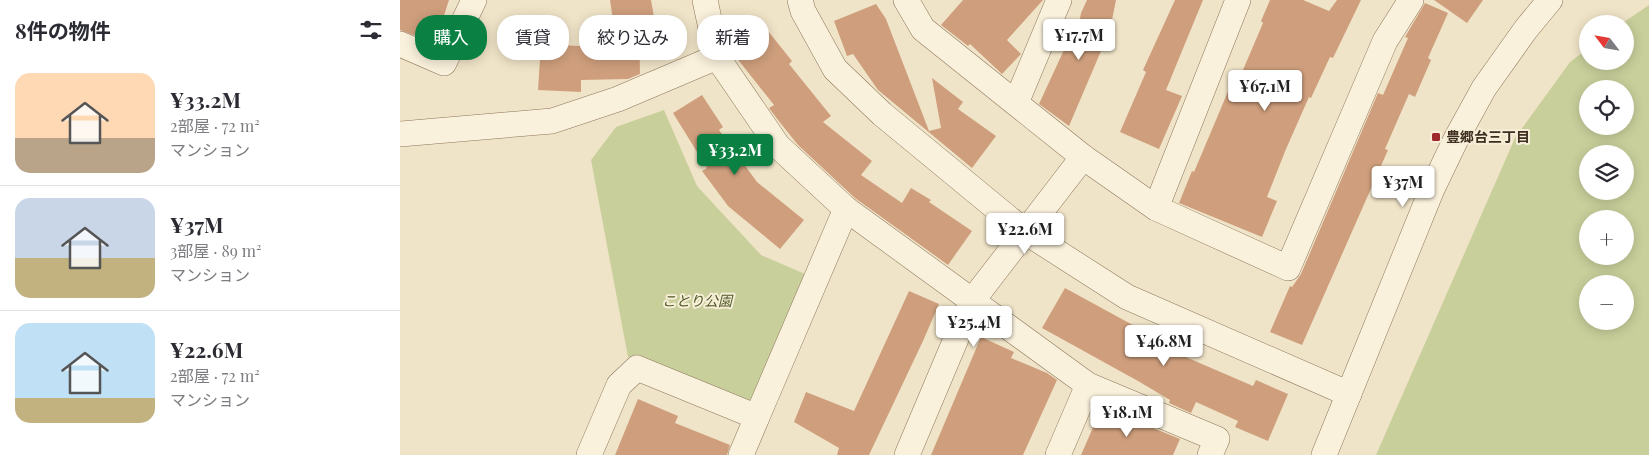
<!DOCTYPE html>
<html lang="ja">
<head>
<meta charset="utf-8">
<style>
  :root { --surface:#fff; --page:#f7f7f7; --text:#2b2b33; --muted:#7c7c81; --line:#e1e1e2; --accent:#0b8043 }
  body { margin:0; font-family:"Playfair Display","Noto Sans JP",serif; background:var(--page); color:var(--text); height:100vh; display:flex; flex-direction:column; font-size:19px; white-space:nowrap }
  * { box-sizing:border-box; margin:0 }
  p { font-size:16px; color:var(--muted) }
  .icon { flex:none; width:28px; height:28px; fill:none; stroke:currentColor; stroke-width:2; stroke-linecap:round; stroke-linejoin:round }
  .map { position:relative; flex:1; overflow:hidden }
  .details { display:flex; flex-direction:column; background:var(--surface); width:400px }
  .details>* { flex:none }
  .top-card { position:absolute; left:15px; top:15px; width:475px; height:45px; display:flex; gap:10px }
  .needle { width:32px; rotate:301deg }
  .buttons { position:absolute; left:1179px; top:15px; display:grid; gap:10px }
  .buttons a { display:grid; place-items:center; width:55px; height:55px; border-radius:50%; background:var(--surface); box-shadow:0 2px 12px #0003; font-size:25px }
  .price { position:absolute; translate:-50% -42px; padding:0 11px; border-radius:5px; background:#fff; color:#222; font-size:16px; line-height:32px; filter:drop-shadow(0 1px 2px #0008) }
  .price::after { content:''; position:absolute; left:50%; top:30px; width:15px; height:11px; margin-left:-8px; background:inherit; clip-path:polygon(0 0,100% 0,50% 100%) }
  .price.active { background:var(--accent); color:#fff }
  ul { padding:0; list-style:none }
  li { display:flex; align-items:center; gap:15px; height:125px; padding:0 15px }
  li+li { border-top:1px solid var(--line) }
  li span { display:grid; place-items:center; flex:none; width:140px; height:100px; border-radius:15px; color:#555 }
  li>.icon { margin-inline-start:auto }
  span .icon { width:60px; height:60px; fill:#fffc; stroke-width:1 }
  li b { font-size:21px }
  h2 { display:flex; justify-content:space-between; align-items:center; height:60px; padding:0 15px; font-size:21px }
  .pill { padding:0 18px; border-radius:20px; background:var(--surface); box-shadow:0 2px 12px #0003; font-size:18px; line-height:45px }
  .pill.active { background:var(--accent); color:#fff }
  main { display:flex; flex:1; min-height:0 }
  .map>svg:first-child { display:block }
  .green { fill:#c9cf9b; fill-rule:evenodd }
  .building { fill:#cf9f7d }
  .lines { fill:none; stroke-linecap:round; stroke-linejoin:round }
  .minor-casing { stroke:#8d765c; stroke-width:26 }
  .minor { stroke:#faf1dc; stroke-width:25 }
  .poi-dot { fill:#9e2a2b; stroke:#f7eed8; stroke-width:2 }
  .labels { text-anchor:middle; stroke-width:4; stroke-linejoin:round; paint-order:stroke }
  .poi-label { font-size:14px; font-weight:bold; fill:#3d2e20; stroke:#f7eed8; text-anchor:start }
  .park-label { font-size:14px; font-style:italic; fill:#4d5a26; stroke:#f7eed8 }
</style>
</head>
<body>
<main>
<section class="details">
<h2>8件の物件<svg class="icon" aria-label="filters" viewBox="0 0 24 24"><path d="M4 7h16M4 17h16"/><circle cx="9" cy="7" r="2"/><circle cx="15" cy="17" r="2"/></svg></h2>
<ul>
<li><span style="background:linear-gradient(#ffd9b3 65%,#b9a48a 0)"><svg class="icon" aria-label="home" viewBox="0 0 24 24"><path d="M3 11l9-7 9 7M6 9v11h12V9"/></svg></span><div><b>¥33.2M</b><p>2部屋 · 72 m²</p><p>マンション</p></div></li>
<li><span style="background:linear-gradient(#c9d6e8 60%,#c2b280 0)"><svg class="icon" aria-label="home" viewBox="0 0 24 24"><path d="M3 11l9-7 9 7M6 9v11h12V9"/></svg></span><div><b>¥37M</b><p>3部屋 · 89 m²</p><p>マンション</p></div></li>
<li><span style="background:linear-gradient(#bfe0f5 75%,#c2b280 0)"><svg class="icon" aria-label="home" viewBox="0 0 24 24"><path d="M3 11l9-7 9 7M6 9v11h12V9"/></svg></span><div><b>¥22.6M</b><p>2部屋 · 72 m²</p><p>マンション</p></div></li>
</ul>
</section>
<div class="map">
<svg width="1249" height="455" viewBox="0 0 1249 455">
  <rect width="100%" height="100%" fill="#f0e4c8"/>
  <g class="green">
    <path d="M1249 5V455H976L1115 138 1170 62 1187 49 1188 61H1225V24H1221ZM1188 89H1225V126H1188ZM1188 154H1225V191H1188ZM1188 219H1225V256H1188ZM1188 284H1225V321H1188Z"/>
    <polygon points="264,110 297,186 361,255 405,274 352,407 228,357 191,160 216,127"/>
  </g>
  <g class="building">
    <polygon points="0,0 49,0 35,43 0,30"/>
    <polygon points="210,0 251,0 254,17 239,20 240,74 228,79 181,80 181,92 138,90 141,44 217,48"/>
    <polygon points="563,0 643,0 607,40 621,54 602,74 570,44 568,46 541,25"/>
    <polygon points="687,0 716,0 710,30 669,126 639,104 669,39 676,42 681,13"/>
    <polygon points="775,0 803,0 766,90 782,96 759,149 720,132 746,72 743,70"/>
    <polygon points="870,0 903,0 929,11 937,0 961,0 933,58 930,57 911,98 909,97 886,149 867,197 877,201 862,237 779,203 792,171 794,172 835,75 840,77 863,23 861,21"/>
    <polygon points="1034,0 1083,0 1067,23"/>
    <polygon points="1025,3 1048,13 1028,58 1031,60 1015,97 1009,94 985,149 988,150 902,345 870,332 890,286 892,287 901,274 978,93 983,95 1008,38 1005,37"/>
    <polygon points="476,4 486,19 529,131 541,128 532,78 563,102 558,109 596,136 572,168 478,90 453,54 447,56 434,21"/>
    <polygon points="364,26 392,61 389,64 431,116 423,122 472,161 461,175 502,203 511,188 531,200 529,202 572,231 548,265 455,198 398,145 378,120 369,108 374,105 332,52"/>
    <polygon points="302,95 323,127 319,130 357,182 404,220 380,249 328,206 302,171 307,168 273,113"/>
    <polygon points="665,288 740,329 737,336 853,386 856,380 888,394 868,441 835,427 838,421 796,402 791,413 769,403 770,400 738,381 642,328"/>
    <polygon points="509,291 539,304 523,341 469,455 437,455 439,448 394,422 406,392 454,411"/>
    <polygon points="581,337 614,352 611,358 647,373 657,380 623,455 531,455"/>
    <polygon points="238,399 278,416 275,423 330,445 327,455 215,455"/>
    <polygon points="702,407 780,439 773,455 681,455"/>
  </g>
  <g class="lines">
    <defs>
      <g id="minor">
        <polyline points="305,0 317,57 378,146 446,209 688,385 817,439 810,455"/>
        <polyline points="400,0 403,11 435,69 482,114 624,231 727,297 949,394"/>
        <polyline points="506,0 523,29 683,157 756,208 888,268 985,41 1011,0"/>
        <polyline points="0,44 44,63 74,0"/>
        <polyline points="616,103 659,0"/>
        <polyline points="0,134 152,121 218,99 317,57"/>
        <polyline points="756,208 838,0"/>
        <polyline points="189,455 219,385 237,368 357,417 446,209"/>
        <polyline points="341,455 357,417"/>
        <polyline points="507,455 572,301 683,157"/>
        <polyline points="658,455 688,385"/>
        <polyline points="924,455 1032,189 1057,137 1084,88 1126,29 1150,0"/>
      </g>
    </defs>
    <use href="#minor" class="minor-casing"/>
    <use href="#minor" class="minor"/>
  </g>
  <rect class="poi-dot" x="1031" y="132" width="10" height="10" rx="2.5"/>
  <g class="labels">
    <g class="poi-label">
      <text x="1046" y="142">豊郷台三丁目</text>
    </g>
    <g class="park-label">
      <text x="297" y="306">ことり公園</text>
    </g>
  </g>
</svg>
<div class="buttons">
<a><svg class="needle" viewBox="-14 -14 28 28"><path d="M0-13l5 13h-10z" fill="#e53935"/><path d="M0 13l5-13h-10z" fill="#7c7c81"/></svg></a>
<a><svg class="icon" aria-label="locate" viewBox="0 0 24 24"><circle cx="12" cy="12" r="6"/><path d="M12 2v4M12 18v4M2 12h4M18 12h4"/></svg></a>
<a><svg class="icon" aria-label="layers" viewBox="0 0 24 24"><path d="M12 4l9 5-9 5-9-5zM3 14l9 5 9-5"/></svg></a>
<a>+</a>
<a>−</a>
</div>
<b class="price" style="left:679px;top:61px">¥17.7M</b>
<b class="price" style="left:865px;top:112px">¥67.1M</b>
<b class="price active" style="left:335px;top:176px">¥33.2M</b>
<b class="price" style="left:1003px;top:208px">¥37M</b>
<b class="price" style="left:625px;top:255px">¥22.6M</b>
<b class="price" style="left:574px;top:348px">¥25.4M</b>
<b class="price" style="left:764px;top:367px">¥46.8M</b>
<b class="price" style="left:727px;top:438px">¥18.1M</b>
<div class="top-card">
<a class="pill active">購入</a>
<a class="pill">賃貸</a>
<a class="pill">絞り込み</a>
<a class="pill">新着</a>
</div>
</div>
</main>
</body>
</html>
